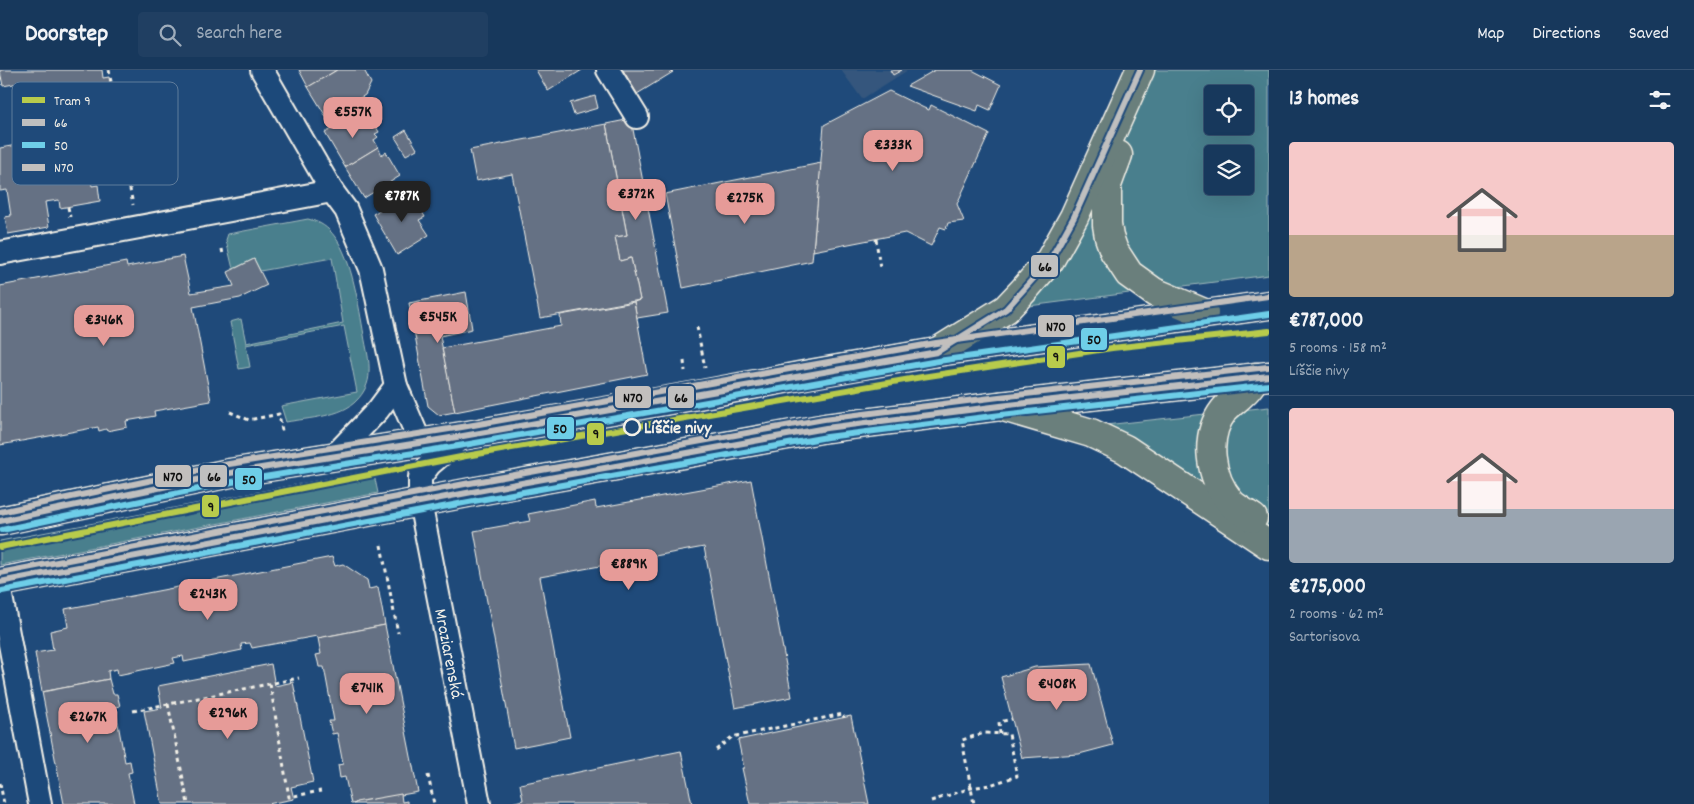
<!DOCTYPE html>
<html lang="en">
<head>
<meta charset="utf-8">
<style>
  :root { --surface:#17385c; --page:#203f62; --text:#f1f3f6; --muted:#9eacbb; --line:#365272; --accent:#e69b98 }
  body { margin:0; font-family:Dekko,sans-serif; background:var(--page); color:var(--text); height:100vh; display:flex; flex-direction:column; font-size:19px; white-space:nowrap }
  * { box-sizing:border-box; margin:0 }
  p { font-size:16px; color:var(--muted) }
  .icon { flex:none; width:28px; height:28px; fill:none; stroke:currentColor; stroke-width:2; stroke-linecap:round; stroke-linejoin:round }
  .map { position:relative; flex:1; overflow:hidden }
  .panel { display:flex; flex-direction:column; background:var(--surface); width:425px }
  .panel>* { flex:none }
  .fabs { position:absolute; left:1204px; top:15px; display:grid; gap:10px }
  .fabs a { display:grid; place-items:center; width:50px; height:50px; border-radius:5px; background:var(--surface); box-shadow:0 5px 20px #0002,0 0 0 1px var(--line); font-size:25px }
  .price { position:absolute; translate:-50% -42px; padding:0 11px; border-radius:10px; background:var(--accent); color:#111; font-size:16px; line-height:32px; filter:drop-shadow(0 1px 2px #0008) }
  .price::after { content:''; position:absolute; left:50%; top:30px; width:15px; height:11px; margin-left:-8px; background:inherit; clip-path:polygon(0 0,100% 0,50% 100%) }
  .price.current { background:#222; color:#fff }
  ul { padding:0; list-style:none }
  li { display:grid; align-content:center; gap:10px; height:265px; padding:0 20px }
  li+li { border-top:1px solid var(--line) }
  li span { display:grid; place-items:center; height:155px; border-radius:5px; color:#555 }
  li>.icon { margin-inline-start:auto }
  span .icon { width:90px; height:90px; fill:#fffc; stroke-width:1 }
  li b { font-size:21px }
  h2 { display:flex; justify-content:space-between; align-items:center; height:60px; padding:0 20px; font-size:21px }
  header { display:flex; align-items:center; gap:30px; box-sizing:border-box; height:70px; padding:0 25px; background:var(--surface); border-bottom:1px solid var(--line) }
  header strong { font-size:24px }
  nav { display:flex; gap:28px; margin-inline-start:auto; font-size:18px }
  .search { width:350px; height:45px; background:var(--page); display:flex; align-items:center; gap:12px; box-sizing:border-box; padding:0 18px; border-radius:5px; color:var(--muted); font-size:19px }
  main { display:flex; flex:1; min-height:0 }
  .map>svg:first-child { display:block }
  .built { fill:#34567d }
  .green { fill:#4a7f8d; stroke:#9fb8ba; fill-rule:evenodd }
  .building { fill:#657184; stroke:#f4f1e8 }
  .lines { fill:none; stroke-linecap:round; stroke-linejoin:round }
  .minor-casing { stroke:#f4f1e8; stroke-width:26 }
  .tertiary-casing { stroke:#f4f1e8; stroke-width:31 }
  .primary-casing { stroke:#f4f1e8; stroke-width:31 }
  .path { stroke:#f4f1e8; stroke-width:3; stroke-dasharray:4 4; stroke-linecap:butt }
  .minor { stroke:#1f4a7a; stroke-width:22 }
  .tertiary { stroke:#1f4a7a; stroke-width:28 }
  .primary { stroke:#6a7f7c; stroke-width:28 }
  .bus-1-casing { stroke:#1f4a7a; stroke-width:10 }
  .bus-2-casing { stroke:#1f4a7a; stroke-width:10 }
  .bus-3-casing { stroke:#1f4a7a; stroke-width:10 }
  .bus-1 { stroke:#bfbfbf; stroke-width:6 }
  .bus-2 { stroke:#6ecee8; stroke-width:6 }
  .bus-3 { stroke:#c2bfbd; stroke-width:6 }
  .tram-1-casing { stroke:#1f4a7a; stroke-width:10 }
  .tram-1 { stroke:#b8cb4c; stroke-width:6 }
  .stop-dot { fill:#1f4a7a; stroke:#f4f1e8; stroke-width:2.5 }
  .labels { text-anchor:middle; stroke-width:4; stroke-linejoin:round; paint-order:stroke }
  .stop-label { font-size:18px; font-weight:bold; fill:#f4f1e8; stroke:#1f4a7a; text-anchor:start }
  .street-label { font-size:18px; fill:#f4f1e8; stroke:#1f4a7a }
  .key { fill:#1f4a7a; stroke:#5f7c9b; stroke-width:1 }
  .key-label { font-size:14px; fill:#f4f1e8 }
  .line-badge { stroke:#1f4a7a; stroke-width:2 }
  .pale-badge-label { font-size:14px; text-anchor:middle; font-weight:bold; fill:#111 }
</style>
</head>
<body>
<header>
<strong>Doorstep</strong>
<div class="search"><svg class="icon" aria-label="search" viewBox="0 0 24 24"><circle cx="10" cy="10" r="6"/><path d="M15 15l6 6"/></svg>Search here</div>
<nav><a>Map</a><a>Directions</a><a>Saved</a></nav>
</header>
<main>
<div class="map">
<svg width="1269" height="734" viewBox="0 0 1269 734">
  <rect width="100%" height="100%" fill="#1f4a7a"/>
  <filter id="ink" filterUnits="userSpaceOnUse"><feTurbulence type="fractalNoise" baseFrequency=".02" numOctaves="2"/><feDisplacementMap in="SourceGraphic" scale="10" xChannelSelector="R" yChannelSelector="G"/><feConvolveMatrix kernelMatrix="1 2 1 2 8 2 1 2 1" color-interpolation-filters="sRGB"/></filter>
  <g filter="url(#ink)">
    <polygon class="built" points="841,0 908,0 862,29"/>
    <g class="green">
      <path d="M1148 0H1269V205L1021 237ZM1212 24H1245V56H1212ZM1212 84H1245V116H1212Z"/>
      <path d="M308 149C320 152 328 157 335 167 352 189 359 238 364 265 366 278 370 290 369 303 369 313 364 323 357 330 342 347 308 348 286 352L281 336 357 322 344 256 246 275 250 297 239 299 230 252 241 249 246 273 343 253 332 188 260 201 254 189 233 199 226 170 228 164Z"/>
      <polygon points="1269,337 1269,463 1096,356"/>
      <polygon points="373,400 378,423 0,495 0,471"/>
    </g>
    <g class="building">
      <polygon points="0,0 102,0 103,8 109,7 112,25 72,33 70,23 58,25 62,49 21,58 18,41 24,40 19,13 3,16"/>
      <polygon points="299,0 337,0 308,17"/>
      <polygon points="337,0 364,0 371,13 365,25 327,48 308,17"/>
      <polygon points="536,0 582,0 548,21"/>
      <polygon points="623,0 671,0 673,2 637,24"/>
      <polygon points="890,0 902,0 893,5"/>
      <polygon points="935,0 972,0 1001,15 990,40 979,35 977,41 907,16"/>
      <polygon points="889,21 924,38 929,40 931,35 989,64 957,134 964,151 948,153 946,159 940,157 931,176 905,163 813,181 824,55"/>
      <polygon points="595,26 598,38 574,45 570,33"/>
      <polygon points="362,41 371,57 375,55 379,62 375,64 378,67 374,70 378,77 345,97 325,63"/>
      <polygon points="67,48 70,66 65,67 70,92 87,89 92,116 98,115 100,131 60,138 59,130 45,132 49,157 8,164 5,147 11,146 7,120 0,121 0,78 17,75 18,84 31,82 27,56"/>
      <polygon points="631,49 668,243 637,248 634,232 640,230 631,188 620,191 615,167 627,165 606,54"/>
      <polygon points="606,54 627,165 615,167 620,191 631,188 640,230 540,248 512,104 476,111 470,80"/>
      <polygon points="406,60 417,79 406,85 395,67"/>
      <polygon points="378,77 382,85 386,82 400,106 364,128 345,97"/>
      <polygon points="821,93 812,191 683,218 665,124"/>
      <polygon points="411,122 425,147 419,150 429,165 397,185 373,144"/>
      <polygon points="183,186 191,223 234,216 228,202 254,189 267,215 240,228 193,237 211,331 154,341 155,346 126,351 127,357 107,361 106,359 99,361 98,357 0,375 0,216 126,192 127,197"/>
      <polygon points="466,222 472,259 440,266 455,342 439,345 428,336 409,233"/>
      <polygon points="634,232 647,304 455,342 442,278 561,256 560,245"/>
      <polygon points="751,410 792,627 735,638 704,477 540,507 570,667 514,678 474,461 530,451 528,444 595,431 596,438"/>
      <polygon points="332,487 335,496 343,494 367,510 369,519 378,517 385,555 318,568 317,566 252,578 250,573 241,574 242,580 184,592 183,586 173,588 175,593 118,605 117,599 108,601 109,609 42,622 35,583 53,580 50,561 68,557 65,539"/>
      <polygon points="385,555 418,722 351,734 345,707 340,708 338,695 343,694 337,663 332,664 329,651 334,651 324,597 319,597 318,592 316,585 321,584 318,568"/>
      <polygon points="271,594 275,616 293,612 313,712 291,717 294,729 268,734 162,734 144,641 162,638 158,616"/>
      <polygon points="1091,594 1113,675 1079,684 1022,688 1001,607 1035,597"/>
      <polygon points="109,609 113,624 117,624 120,636 115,637 125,692 130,691 132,702 128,703 134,734 64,734 42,622"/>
      <polygon points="851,646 869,734 750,734 742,698 744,698 738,670"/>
      <polygon points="681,681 692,734 507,734 523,730 520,714"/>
      <polygon points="401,724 402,732 407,731 407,734 353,734 356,733 356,732"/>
    </g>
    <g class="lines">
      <defs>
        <g id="minor">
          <polyline points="262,0 332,121 346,140 371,199 396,316 420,372"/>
          <polyline points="608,0 637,47"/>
          <polyline points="0,183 332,121"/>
          <path id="s1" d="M463 366 430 394 420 407V432L479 734"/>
          <polyline points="335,385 378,340 396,316"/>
          <polyline points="0,521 40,734"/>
        </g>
        <g id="tertiary">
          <polyline points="0,451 230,403 463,366 693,326 810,304 937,282 1269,235"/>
          <polyline points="0,512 472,422 826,358 1000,336 1269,306"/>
        </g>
        <g id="primary">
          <polyline points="1118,85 1107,115 1107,155 1109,167 1114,181 1129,204 1154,222 1204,243"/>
          <polyline points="937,282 1006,239 1024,220 1050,190 1074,147 1140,0"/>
          <polyline points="1000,336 1091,363 1125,379 1269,475"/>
          <path d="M1253 448C1246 443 1237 439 1231 433 1210 408 1203 367 1224 340 1230 333 1238 329 1244 322 1249 318 1252 312 1256 307"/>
        </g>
      </defs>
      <use href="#minor" class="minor-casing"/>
      <use href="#tertiary" class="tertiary-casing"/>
      <use href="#primary" class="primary-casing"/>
      <g class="path">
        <polyline points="109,0 124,88 133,135"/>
        <polyline points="0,9 1,9"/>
        <polyline points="116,39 161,28"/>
        <polyline points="65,69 86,65 101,69 107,92"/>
        <polyline points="88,96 124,88"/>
        <polyline points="68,137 70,147"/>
        <polyline points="876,169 880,198"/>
        <polyline points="222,179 223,185"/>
        <polyline points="697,257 705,298"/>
        <polyline points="684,291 685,301"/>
        <polyline points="230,342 249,350 279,344 282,361"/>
        <polyline points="381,475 398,563"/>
        <polyline points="270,614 289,727 321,721"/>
        <polyline points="168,634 188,734"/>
        <polyline points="133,641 299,608"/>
        <polyline points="1000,664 999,652 1012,649"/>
        <polyline points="716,680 732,667 843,644 844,648"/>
        <polyline points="428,705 434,734"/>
        <polyline points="0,713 4,734"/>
        <polyline points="931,731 971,718 990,715 1017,706 1009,664 984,663 962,670 974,734"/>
      </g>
      <use href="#minor" class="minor"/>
      <use href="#tertiary" class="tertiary"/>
      <use href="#primary" class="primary"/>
      <defs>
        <g id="bus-1">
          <polyline points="0,451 230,403 463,366 937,282 1006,239 1050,190 1074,147 1140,0"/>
          <polyline points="0,512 472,422 826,358 1000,336 1269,306"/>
        </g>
        <g id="bus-2">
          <polyline points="2,460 232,412 464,375 938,291 1269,244"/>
          <polyline points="2,521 474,431 827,367 1001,345 1269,315"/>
        </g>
        <g id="bus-3">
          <polyline points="0,442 229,394 462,357 936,273 1268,226"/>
          <polyline points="0,503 470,413 824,349 999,327 1268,297"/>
        </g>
      </defs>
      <use href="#bus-1" class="bus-1-casing"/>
      <use href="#bus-2" class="bus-2-casing"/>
      <use href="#bus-3" class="bus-3-casing"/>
      <use href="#bus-1" class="bus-1"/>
      <use href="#bus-2" class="bus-2"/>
      <use href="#bus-3" class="bus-3"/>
      <defs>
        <polyline id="tram-1" points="0,477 466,386 922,307 1112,278 1269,261"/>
      </defs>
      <use href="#tram-1" class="tram-1-casing"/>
      <use href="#tram-1" class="tram-1"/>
    </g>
  </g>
  <circle class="stop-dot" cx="632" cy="357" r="8"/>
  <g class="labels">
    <g class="stop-label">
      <text x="644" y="363">Líščie nivy</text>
    </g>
    <g class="street-label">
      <text dy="6" stroke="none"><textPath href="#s1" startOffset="239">Mraziarenská</textPath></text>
    </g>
  </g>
  <rect x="12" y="12" width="166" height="103" rx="8" class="key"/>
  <rect x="22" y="27" width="23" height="6" fill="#b8cb4c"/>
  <rect x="22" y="49" width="23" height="7" fill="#bfbfbf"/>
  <rect x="22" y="72" width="23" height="6" fill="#6ecee8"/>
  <rect x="22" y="94" width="23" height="7" fill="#c2bfbd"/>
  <g class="key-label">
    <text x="54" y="35">Tram 9</text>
    <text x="54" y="57">66</text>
    <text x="54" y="80">50</text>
    <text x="54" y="102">N70</text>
  </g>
  <g class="line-badge">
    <rect x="1030" y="184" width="29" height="24" rx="5" fill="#bfbfbf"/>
    <rect x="1037" y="244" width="38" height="24" rx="5" fill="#c2bfbd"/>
    <rect x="1080" y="257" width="28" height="24" rx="5" fill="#6ecee8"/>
    <rect x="1046" y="275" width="20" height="24" rx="5" fill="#b8cb4c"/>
    <rect x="614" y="315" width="38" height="24" rx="5" fill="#c2bfbd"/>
    <rect x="667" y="315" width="28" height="24" rx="5" fill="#bfbfbf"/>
    <rect x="546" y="346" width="29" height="24" rx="5" fill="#6ecee8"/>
    <rect x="586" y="352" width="19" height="24" rx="5" fill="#b8cb4c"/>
    <rect x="154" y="394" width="38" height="24" rx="5" fill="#c2bfbd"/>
    <rect x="199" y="394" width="29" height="24" rx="5" fill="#bfbfbf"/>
    <rect x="234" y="397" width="29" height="24" rx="5" fill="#6ecee8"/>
    <rect x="201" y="424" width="19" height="24" rx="5" fill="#b8cb4c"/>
  </g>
  <g class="pale-badge-label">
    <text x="1045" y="201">66</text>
    <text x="1056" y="261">N70</text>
    <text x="1094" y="274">50</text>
    <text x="1056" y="291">9</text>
    <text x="633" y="332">N70</text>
    <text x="681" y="332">66</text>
    <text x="560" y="363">50</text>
    <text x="596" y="368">9</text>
    <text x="173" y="411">N70</text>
    <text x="214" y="411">66</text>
    <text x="249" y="414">50</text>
    <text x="211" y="441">9</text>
  </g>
</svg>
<div class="fabs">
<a><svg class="icon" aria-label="locate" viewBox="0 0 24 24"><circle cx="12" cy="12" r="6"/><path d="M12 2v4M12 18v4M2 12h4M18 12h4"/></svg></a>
<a><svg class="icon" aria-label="layers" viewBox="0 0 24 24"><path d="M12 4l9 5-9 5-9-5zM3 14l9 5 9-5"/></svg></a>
</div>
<b class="price" style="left:353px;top:69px">€557K</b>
<b class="price" style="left:893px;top:102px">€333K</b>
<b class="price" style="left:636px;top:151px">€372K</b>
<b class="price current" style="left:402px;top:153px">€787K</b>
<b class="price" style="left:745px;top:155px">€275K</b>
<b class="price" style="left:438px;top:274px">€545K</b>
<b class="price" style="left:104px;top:277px">€346K</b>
<b class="price" style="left:629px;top:521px">€889K</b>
<b class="price" style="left:208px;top:551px">€243K</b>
<b class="price" style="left:1057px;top:641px">€408K</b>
<b class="price" style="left:367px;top:645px">€741K</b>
<b class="price" style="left:228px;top:670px">€296K</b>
<b class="price" style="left:88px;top:674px">€267K</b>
</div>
<section class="panel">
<h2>13 homes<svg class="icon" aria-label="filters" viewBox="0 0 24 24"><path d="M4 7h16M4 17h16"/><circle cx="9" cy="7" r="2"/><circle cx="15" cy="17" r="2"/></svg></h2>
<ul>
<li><span style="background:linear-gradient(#f6c9c9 60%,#b9a48a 0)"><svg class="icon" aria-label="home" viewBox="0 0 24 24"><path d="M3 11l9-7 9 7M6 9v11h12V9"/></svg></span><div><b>€787,000</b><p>5 rooms · 158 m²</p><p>Líščie nivy</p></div></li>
<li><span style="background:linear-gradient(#f6c9c9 65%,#9aa5b1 0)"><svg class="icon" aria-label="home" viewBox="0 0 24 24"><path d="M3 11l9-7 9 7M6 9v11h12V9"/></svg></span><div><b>€275,000</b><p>2 rooms · 62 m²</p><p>Sartorisova</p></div></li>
</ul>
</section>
</main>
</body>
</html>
